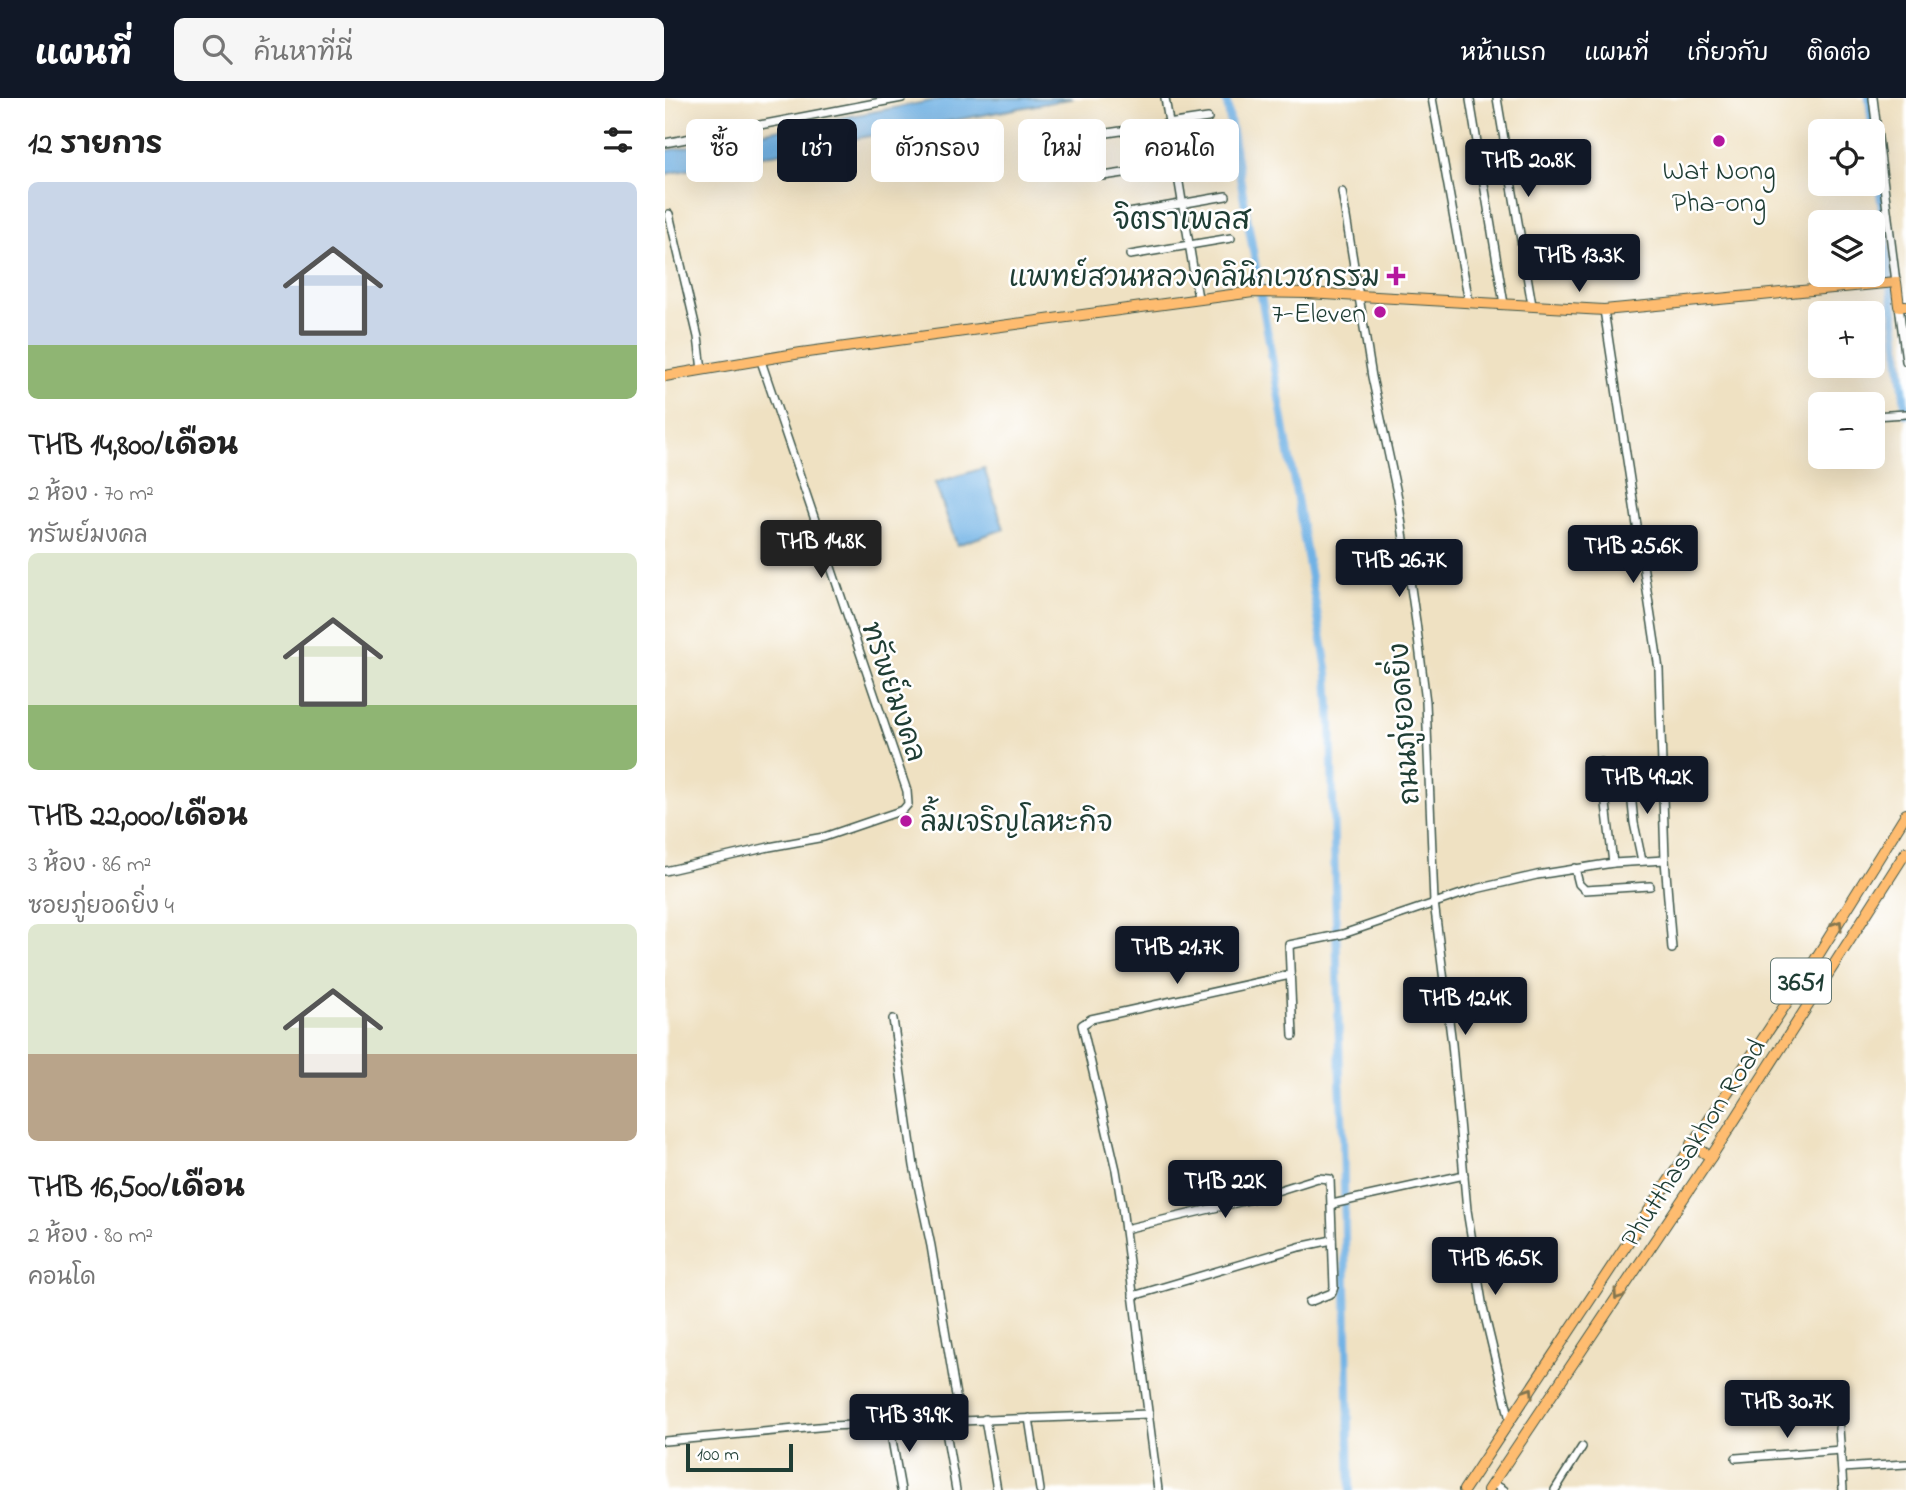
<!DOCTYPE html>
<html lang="th">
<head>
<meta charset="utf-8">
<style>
  :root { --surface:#fff; --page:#f6f6f6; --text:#222; --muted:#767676; --accent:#111827 }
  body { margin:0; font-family:"Indie Flower","Playpen Sans Thai",sans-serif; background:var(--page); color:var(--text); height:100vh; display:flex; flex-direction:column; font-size:26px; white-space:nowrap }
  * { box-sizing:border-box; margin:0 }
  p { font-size:23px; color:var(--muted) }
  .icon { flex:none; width:38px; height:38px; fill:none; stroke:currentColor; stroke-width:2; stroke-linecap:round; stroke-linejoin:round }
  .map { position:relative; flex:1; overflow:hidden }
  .drawer { display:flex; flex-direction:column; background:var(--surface); width:665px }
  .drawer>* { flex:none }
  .top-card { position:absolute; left:21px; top:21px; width:665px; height:63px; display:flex; gap:14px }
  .fabs { position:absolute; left:1143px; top:21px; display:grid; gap:14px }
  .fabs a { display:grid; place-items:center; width:77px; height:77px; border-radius:10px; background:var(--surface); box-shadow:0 7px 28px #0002; font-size:35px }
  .scale { position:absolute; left:21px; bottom:18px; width:107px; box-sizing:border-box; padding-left:7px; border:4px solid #1f3d34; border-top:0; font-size:19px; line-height:24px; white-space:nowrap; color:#1f3d34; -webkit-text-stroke:5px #fff; paint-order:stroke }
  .price { position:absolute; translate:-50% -60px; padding:0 16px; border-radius:7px; background:var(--accent); color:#fff; font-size:23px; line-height:46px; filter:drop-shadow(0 2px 4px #0008) }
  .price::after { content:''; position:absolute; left:50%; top:42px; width:21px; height:16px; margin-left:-10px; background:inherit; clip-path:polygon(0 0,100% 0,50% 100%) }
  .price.current { background:#222; color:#fff }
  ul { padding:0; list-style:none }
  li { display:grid; align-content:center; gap:14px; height:371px; padding:0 28px }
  li span { display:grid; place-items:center; height:217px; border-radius:10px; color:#555 }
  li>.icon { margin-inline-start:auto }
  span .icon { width:126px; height:126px; fill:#fffc; stroke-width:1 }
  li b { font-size:30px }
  h2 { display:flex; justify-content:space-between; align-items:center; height:84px; padding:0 28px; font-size:30px }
  .chip { padding:0 24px; border-radius:10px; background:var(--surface); box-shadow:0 7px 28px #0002; font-size:24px; line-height:63px }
  .chip.current { background:var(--accent); color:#fff }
  header { display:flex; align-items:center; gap:42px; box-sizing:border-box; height:98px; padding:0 35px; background:var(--accent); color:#fff }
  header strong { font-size:33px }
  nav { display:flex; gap:38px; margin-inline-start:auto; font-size:24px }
  .search { width:490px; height:63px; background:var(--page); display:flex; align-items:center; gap:18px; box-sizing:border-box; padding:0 24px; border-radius:10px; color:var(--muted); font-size:26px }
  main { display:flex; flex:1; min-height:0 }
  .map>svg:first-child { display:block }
  .water { fill:#71b2e5; stroke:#48788c; stroke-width:2 }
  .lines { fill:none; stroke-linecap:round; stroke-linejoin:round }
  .canal { stroke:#71b2e5; stroke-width:8 }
  .minor-casing { stroke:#3e5649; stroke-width:10 }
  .major-casing { stroke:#3e5649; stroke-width:12 }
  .minor { stroke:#fff; stroke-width:7 }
  .major { stroke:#febc70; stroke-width:10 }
  .oneway { stroke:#83764f }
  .poi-dot { fill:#b5179e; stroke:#fff; stroke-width:2.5 }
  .labels { text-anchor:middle; stroke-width:5; stroke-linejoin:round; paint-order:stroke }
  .shield { fill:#fff; stroke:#627771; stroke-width:2 }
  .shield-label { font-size:26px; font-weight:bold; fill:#1f3d34 }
  .poi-label { font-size:28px; fill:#1f3d34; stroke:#fff; text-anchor:end }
  .street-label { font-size:28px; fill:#1f3d34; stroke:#fff }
  .neighbourhood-label { font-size:30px; fill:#1f3d34; stroke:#fff }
</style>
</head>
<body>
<header>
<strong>แผนที่</strong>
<div class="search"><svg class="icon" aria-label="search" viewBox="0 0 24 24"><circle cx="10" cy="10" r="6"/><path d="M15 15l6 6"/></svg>ค้นหาที่นี่</div>
<nav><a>หน้าแรก</a><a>แผนที่</a><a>เกี่ยวกับ</a><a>ติดต่อ</a></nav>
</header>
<main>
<section class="drawer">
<h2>12 รายการ<svg class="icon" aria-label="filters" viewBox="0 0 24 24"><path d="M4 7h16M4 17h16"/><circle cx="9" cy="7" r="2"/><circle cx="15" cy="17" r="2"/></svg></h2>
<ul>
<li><span style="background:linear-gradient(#c9d6e8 75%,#8fb573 0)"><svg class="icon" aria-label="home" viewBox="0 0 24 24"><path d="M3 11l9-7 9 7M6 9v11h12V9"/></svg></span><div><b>THB 14,800/เดือน</b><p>2 ห้อง · 70 m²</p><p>ทรัพย์มงคล</p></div></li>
<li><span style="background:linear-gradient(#dfe7d0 70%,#8fb573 0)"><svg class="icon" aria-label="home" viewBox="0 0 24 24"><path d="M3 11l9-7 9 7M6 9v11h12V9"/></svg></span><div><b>THB 22,000/เดือน</b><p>3 ห้อง · 86 m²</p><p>ซอยภู่ยอดยิ่ง 4</p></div></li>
<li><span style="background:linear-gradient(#dfe7d0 60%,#b9a48a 0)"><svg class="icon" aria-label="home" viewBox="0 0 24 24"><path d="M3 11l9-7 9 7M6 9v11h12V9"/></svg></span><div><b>THB 16,500/เดือน</b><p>2 ห้อง · 80 m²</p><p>คอนโด</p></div></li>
</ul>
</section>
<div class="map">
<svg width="1241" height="1392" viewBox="0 0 1241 1392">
  <rect width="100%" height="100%" fill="#fff"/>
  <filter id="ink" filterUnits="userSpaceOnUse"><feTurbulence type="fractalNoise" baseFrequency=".0143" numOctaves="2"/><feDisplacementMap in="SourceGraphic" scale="14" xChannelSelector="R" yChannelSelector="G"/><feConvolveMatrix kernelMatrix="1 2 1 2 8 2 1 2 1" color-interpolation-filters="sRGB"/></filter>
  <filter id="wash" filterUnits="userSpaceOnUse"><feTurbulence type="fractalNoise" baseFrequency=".00686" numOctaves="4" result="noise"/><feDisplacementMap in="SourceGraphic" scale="28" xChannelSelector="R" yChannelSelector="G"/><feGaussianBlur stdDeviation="1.57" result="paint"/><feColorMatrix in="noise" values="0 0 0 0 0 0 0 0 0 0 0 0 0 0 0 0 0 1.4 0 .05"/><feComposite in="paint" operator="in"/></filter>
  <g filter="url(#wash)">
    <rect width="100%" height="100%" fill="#efe1c2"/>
    <g class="water">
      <polygon points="282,0 409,0 0,76 0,53"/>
      <polygon points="319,370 339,431 292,447 270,385"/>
    </g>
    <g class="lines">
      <g class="canal">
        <polyline points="561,0 663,576 666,628 675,982 678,1038 685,1392"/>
        <polyline points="1204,0 1241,316"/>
      </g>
    </g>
  </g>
  <g filter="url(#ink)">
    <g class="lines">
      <defs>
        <g id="minor">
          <polyline points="500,0 533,200"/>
          <polyline points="767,0 804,204"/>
          <polyline points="832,0 867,207"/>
          <polyline points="1208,0 1231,184"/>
          <polyline points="805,2 839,206"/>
          <polyline points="429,37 543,20"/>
          <polyline points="0,45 237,0"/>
          <polyline points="438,78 555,61"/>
          <polyline points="677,94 707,279 733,400 751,524 761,604 769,804 787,946 802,1112 818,1210 845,1322"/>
          <polyline points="4,116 33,239 37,272"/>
          <polyline points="452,117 561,98"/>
          <polyline points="465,157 566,140"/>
          <polyline points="1234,208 1241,263"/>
          <polyline points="939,212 994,571 1000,762 1007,851"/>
          <polyline points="1208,318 1241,316"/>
          <polyline points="936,664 948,765"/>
          <polyline points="964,675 969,725 977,763"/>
          <polyline points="910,770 914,786 920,792 985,788"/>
          <polyline points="0,773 104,749 159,739 238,712 243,706 242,693 96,263"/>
          <polyline points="228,921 249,1068 266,1148 295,1322"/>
          <polyline points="628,938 624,847 678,836 811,791 872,777 948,765 1000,762"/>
          <polyline points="667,1106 799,1077"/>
          <polyline points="460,1131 583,1102 653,1080 665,1081 669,1189 667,1195 644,1204"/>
          <polyline points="468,1198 634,1149 667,1142"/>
          <polyline points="364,1320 375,1392"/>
          <polyline points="320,1321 332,1392"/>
          <polyline points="279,1322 291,1392"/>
          <polyline points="224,1325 236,1392"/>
          <polyline points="1174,1330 1178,1392"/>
          <polyline points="0,1343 164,1328 484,1316"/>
          <polyline points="1071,1360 1176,1352"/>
          <polyline points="1177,1370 1241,1366"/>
          <polyline points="827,1385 839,1392"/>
          <polyline points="493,1392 457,1109 451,1072 417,927 426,921 625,877"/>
          <polyline points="890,1392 917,1349"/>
        </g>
        <g id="major">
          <polyline points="0,278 136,255 588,194 642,195 939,212 1231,184 1234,208 1241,208"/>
          <polyline points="1026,1046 1046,1059"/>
          <polyline points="799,1392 1150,862 1241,716"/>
          <polyline points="823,1392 1046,1059 1241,754"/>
        </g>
      </defs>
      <use href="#minor" class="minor-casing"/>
      <use href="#major" class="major-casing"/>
      <use href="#minor" class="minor"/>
      <use href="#major" class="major"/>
    </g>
    <defs><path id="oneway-chevron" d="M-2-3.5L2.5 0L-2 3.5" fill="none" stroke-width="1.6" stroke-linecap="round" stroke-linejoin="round" transform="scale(1.75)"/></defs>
    <g class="oneway">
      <use href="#oneway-chevron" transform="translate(1173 827) rotate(-57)"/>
      <use href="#oneway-chevron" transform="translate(953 1197) rotate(124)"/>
      <use href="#oneway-chevron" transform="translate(864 1294) rotate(-57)"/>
    </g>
  </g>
  <g class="poi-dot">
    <circle cx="1054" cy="43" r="7"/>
    <path d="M727.5 167.5h7v7h7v7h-7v7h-7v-7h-7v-7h7z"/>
    <circle cx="715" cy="214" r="7"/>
    <circle cx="241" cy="723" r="7"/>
  </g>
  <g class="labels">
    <rect class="shield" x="1106" y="860.5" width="60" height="45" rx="5"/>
    <g class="shield-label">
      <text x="1136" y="892">3651</text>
    </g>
    <g class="poi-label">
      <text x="1054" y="81" text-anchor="middle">Wat Nong<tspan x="1054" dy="32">Pha-ong</tspan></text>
      <text x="715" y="188">แพทย์สวนหลวงคลินิกเวชกรรม</text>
      <text x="701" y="224">7-Eleven</text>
      <text x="255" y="733" text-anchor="start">ลิ้มเจริญโลหะกิจ</text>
    </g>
    <g class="street-label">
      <text transform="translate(230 593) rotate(71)" y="10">ทรัพย์มงคล</text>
      <text transform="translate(738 626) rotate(-94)" y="10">ถนนภู่ยอดยิ่ง</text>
      <text transform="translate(1027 1044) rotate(-57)" y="10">Phutthasakhon Road</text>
    </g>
    <g class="neighbourhood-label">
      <text x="516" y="131">จิตราเพลส</text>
    </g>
  </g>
</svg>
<div class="fabs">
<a><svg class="icon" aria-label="locate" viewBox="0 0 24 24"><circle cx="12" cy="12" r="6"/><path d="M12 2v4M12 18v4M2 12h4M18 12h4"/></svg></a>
<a><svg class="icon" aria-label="layers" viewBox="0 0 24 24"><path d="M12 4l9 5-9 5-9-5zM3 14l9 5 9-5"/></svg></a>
<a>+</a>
<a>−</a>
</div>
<div class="scale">100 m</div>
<b class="price" style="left:863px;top:101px">THB 20.8K</b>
<b class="price" style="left:914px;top:196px">THB 13.3K</b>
<b class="price current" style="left:156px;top:482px">THB 14.8K</b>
<b class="price" style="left:968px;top:487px">THB 25.6K</b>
<b class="price" style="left:734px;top:501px">THB 26.7K</b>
<b class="price" style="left:982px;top:718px">THB 49.2K</b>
<b class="price" style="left:512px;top:888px">THB 21.7K</b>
<b class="price" style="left:800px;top:939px">THB 12.4K</b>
<b class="price" style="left:560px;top:1122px">THB 22K</b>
<b class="price" style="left:830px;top:1199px">THB 16.5K</b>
<b class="price" style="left:1122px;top:1342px">THB 30.7K</b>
<b class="price" style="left:244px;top:1356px">THB 39.9K</b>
<div class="top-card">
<a class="chip">ซื้อ</a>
<a class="chip current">เช่า</a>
<a class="chip">ตัวกรอง</a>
<a class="chip">ใหม่</a>
<a class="chip">คอนโด</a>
</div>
</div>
</main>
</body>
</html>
